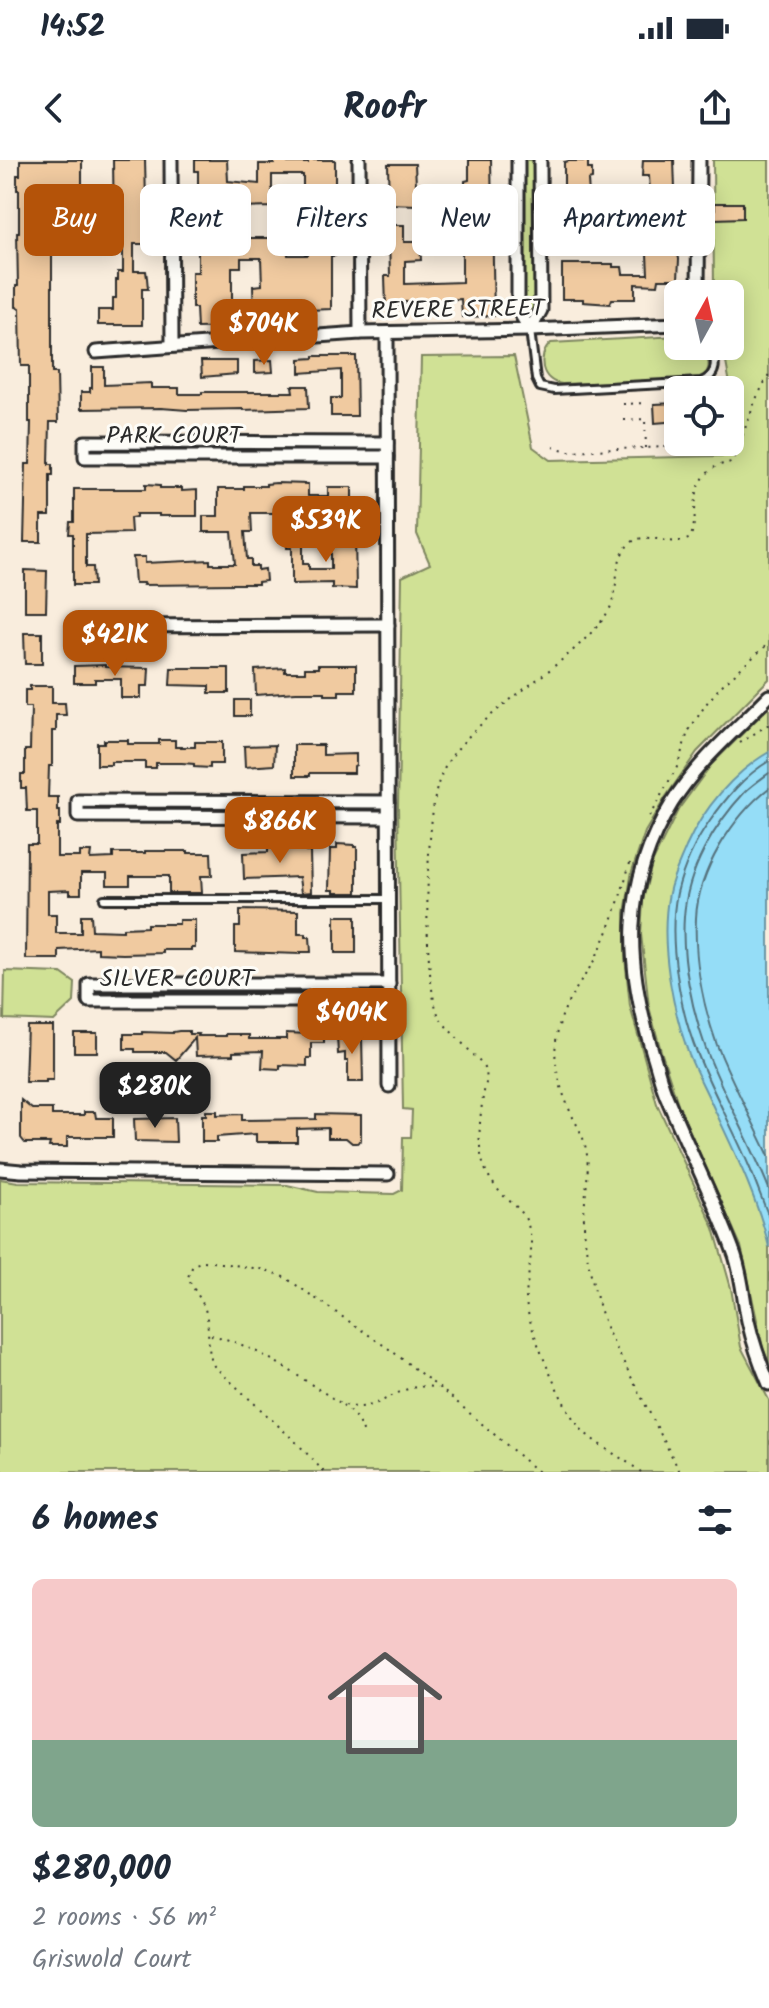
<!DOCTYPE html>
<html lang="en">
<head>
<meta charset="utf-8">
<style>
  :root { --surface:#fff; --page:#f6f6f7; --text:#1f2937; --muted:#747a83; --accent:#b45309 }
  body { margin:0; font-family:Kalam,sans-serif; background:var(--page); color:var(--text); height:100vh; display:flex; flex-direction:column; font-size:30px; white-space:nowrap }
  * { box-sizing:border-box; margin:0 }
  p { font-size:26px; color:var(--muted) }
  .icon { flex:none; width:44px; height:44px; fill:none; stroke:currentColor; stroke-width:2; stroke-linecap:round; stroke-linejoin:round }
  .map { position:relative; height:1312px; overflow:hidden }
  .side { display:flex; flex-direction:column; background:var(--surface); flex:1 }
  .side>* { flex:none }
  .hud { position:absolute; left:24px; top:24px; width:722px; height:72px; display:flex; gap:16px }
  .needle { width:52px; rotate:8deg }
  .fabs { position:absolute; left:664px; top:120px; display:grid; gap:16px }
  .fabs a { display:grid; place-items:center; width:80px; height:80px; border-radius:12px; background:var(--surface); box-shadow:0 4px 20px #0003; font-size:40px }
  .price { position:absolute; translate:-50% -68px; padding:0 18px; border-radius:16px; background:var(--accent); color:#fff; font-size:26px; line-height:52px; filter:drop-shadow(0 2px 4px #0008) }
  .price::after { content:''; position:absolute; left:50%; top:48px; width:24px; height:18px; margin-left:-12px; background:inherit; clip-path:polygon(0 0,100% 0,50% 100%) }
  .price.active { background:#222; color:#fff }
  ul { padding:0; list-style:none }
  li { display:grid; align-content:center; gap:16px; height:424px; padding:0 32px }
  li span { display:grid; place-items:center; height:248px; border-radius:12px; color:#555 }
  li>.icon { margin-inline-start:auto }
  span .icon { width:144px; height:144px; fill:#fffc; stroke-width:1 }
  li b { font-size:34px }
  h2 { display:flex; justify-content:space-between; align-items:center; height:96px; padding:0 32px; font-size:34px }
  .chip { padding:0 28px; border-radius:12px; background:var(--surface); box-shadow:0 4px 20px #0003; font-size:28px; line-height:72px }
  .chip.active { background:var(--accent); color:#fff }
  .status { display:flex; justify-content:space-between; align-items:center; height:56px; padding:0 40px; background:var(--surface); direction:ltr }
  .status svg { height:22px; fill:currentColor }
  header { display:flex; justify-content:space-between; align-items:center; height:104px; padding:0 32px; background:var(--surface); font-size:36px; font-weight:800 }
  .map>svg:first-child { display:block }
  .green { fill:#d0e195; stroke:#7e8660; stroke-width:2 }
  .water { fill:#95ddf7; stroke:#6b96a5; stroke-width:2 }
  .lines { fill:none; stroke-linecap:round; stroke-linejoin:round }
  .shore { stroke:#55727d; stroke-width:2 }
  .building { fill:#f0caa0; stroke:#2b2b2b; stroke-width:2; fill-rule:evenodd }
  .lane-casing { stroke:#2b2b2b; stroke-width:12 }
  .street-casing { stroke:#2b2b2b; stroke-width:17 }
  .path { stroke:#2b2b2b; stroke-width:2; stroke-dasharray:2 6; stroke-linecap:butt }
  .lane { stroke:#fdfcf7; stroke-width:6 }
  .street { stroke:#fdfcf7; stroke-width:11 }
  .labels { text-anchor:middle; stroke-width:6; stroke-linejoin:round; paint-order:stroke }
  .street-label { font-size:24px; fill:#2b2b2b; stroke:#fdfcf7 }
</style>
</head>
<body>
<div class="status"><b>14:52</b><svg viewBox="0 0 49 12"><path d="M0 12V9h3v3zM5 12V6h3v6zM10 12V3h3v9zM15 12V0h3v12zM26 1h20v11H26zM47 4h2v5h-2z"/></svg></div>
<header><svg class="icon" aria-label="back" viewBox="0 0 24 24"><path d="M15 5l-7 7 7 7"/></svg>Roofr<svg class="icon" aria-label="share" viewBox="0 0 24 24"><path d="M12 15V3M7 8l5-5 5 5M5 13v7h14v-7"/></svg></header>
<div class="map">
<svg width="769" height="1312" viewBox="0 0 769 1312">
  <rect width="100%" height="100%" fill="#f9eddd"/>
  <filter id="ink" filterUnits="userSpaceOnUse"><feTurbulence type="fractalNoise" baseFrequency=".0125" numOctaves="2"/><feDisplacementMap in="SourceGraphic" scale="16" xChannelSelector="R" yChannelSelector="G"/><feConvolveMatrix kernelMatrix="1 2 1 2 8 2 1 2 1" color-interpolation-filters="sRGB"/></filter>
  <g filter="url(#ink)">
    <g class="green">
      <polygon points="524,0 535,0 535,144 534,148 528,150 524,144"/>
      <polygon points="713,0 769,0 769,519 697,592 665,638 645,672 632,711 625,753 625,797 630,846 657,944 714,1068 731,1128 741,1187 769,1240 769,1312 0,1312 0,1019 18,1022 287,1025 318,1032 394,1034 402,1030 403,977 411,977 412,950 403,949 398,647 402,417 430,404 417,374 421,197 514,196 533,287 551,300 723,296 733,284 730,224 723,186 730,186 730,134 714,134"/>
      <path d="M678 176V186L703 187C710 202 714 215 693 219L562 224C541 222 536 196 551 183Z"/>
      <polygon points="99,287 204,287 206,291 97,292 96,288"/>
      <polygon points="769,547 769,1204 763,1188 741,1086 679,947 661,891 649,847 641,774 643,740 652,703 678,650 711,605"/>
      <polygon points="104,646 203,646 207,649 206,652 101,651 100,649"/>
      <polygon points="239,647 343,647 344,650 343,652 238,652 236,648"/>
      <polygon points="5,811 61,813 75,823 74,842 54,861 4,859"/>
      <polygon points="240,830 341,831 344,832 345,835 343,837 235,836 234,833 236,831"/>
      <polygon points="104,831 204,831 207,835 205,837 101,836 101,832"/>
    </g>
    <path class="water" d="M769 592V1087C757 1036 732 987 710 940 703 925 695 910 689 895 672 848 659 783 669 733 672 717 680 702 686 687 703 649 733 613 769 592Z"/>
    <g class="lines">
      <g class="shore">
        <path d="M769 601C744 616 726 638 710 661 695 682 683 708 677 733 667 779 680 852 698 895 713 933 733 968 749 1006 756 1022 762 1040 769 1057"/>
        <path d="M769 613C761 619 752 625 745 632 714 665 687 711 684 757 681 798 692 850 706 889 724 937 751 982 769 1029"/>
        <path d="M769 628C733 656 698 711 696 758 694 800 703 846 717 885 732 923 752 959 769 996"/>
      </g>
    </g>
    <g class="building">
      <polygon points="20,0 82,0 82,26 56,25 54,90 52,90 52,213 57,213 58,262 50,262 49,304 53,304 53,315 50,315 50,356 41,356 41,382 24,382 26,304 30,304 31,262 29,262 29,206 21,206 20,148 16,147 16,126 18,126 17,72 19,72 19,30 17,30 17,15 20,15"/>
      <polygon points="113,0 145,0 147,84 134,84 134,111 146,111 147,118 148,129 142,129 142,165 98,165 98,150 113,150 113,138 116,138 116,120 118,120 118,112 123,112 123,81 120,81 120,68 114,68"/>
      <path d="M195 0H227L228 21 259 24V4H274V0H288V3H308V0H335V35L331 36 333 79H335V96H331V149L309 150 308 144 288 143V153L254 154 253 126 262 125 261 98H241V107H232V153H234L235 167 197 168 196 148H192V112H198V11H195ZM272 15H303V37L274 38V78H240V48L272 47ZM308 63V95H288L287 64Z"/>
      <polygon points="469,0 491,0 494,156 462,157 461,139 405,142 405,147 386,147 385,116 390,116 389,76 379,76 379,65 404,65 404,82 420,82 421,100 405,101 405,124 462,122 462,76 436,75 435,40 462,40 462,37 465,37 465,21 469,20"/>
      <polygon points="643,0 674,0 675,29 650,31 649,16 642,16"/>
      <polygon points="569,1 588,1 588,9 592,9 592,19 588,20 591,65 568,66 568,45 564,46 564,2"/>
      <polygon points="388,4 415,4 417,45 389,44"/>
      <polygon points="654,40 666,50 674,62 664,74 659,68 652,75 602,76 602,64 632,64 631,55 640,55"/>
      <polygon points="715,43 743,43 743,58 715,59"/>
      <polygon points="672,93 678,94 679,99 678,119 659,119 658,125 635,124 635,139 612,139 610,144 583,142 583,139 562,139 562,104 613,104 613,107 622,107 623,114 648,114 647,94"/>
      <polygon points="314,196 356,196 357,256 331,256 331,238 341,238 341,210 300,213 300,199 314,198"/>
      <polygon points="272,200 273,212 255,213 255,201"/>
      <polygon points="201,201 237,201 237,214 202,217"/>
      <polygon points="92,207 104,207 104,225 151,223 151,228 179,228 179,234 202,234 202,232 293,232 292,226 308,226 309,248 243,250 243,249 187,250 161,248 81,249 81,232 90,232 90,228 92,228"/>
      <polygon points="678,243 678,261 655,263 654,244"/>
      <polygon points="276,323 308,324 308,336 328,336 328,327 352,327 352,346 308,347 308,353 251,353 252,372 245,372 247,399 251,399 251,406 258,406 258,410 265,409 266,421 258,422 258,424 237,424 143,425 144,423 135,423 133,397 145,397 145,403 210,400 210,404 235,404 232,372 203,372 203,356 218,356 218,329 244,329 244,326 266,326 266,324"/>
      <polygon points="146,324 160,325 160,328 182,328 182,331 197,330 197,356 159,356 159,354 136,354 136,357 130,358 131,373 86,374 86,407 93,407 94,425 73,425 73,374 69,374 70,362 74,362 74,329 146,329"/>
      <polygon points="287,374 303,374 303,404 309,404 309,409 331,409 331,378 344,378 344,376 355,376 356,429 332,428 332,423 292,424 292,388 287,388"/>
      <polygon points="25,410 47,411 46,451 25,451"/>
      <polygon points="24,473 42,473 42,504 25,504"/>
      <polygon points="105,505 105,507 149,508 148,526 141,526 141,538 121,538 121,519 95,519 95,523 74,523 74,506"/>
      <polygon points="318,505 356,505 356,531 339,531 339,535 325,535 325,532 296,532 256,535 255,510 285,508 285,512 305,512 305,508 318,508"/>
      <polygon points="171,508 229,508 229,533 209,533 209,526 170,525"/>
      <polygon points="30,526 52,526 52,543 65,543 66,555 56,555 56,571 52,571 52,606 49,606 48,637 58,637 58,651 60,651 60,665 57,665 57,697 80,697 80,692 91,692 90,699 113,698 113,693 145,693 145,691 188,691 188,693 211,693 212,716 201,716 202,733 169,733 169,716 130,716 130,725 107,725 107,713 81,713 81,734 70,734 70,730 48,731 48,754 56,754 56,773 81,773 81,755 91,755 92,770 123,771 123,768 147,767 147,764 179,764 179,760 195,760 195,788 191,788 191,790 163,790 163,793 123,794 98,793 98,788 59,790 59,799 26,799 27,684 37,684 37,651 27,651 26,628 21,628 21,614 25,614 25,590 30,590 31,547 25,547 25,530 30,530"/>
      <rect x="235" y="540" width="15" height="16"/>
      <polygon points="104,580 128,580 128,584 159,584 159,580 175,580 175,587 195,587 195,582 222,582 222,604 210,604 210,608 194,607 194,604 182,603 156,603 156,608 145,608 145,602 111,602 111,605 97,605 97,583 104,583"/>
      <polygon points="275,585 274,605 245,607 244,586"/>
      <polygon points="294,585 323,585 323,595 356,594 356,605 354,606 354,613 310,613 310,616 294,616"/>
      <polygon points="337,684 354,685 354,687 357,687 357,733 334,733 334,730 329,730 330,689 337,689"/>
      <polygon points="268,685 285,685 285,689 306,689 306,692 310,692 311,732 301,733 299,717 244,719 243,693 268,692"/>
      <polygon points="240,750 298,751 298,774 306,774 306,777 310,777 311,792 300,792 300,794 235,792 235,767 240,767"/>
      <rect x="335" y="756" width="21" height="37"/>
      <polygon points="27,866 53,866 53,920 46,920 46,922 25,922"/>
      <polygon points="310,868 324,868 324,883 311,883 311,898 307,898 307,906 280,905 280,909 262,908 263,891 233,892 233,895 196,896 195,878 176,900 166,892 135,892 135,889 124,889 124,874 142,874 142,872 173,873 173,872 179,871 189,871 189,874 199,874 198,876 226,876 226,874 240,874 240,875 249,875 249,879 286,879 286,873 309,874"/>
      <rect x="74" y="873" width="23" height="19"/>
      <polygon points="357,875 357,877 362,877 363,922 348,922 348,901 345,901 345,893 338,894 337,876"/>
      <polygon points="21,940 32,949 52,949 52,955 84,955 84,952 95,952 96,958 113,958 113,977 67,977 67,987 49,987 50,983 25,983 21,978"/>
      <polygon points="206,951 217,951 217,955 242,954 242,960 316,959 316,954 361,955 361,980 357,983 352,983 346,978 328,978 328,968 297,969 297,982 256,982 256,974 217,977 217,982 202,982 202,955 206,955"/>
      <polygon points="175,958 176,982 135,981 134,959"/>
    </g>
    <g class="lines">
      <defs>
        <g id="lane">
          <path d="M530 170 536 219 540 227 554 230 701 222C719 215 716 201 711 186"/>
          <polyline points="104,739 389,739"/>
        </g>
        <g id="street">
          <polyline points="171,0 172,185"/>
          <polyline points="359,0 360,173"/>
          <polyline points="518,0 518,150 530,170 541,150 540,0"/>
          <polyline points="698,134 699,0"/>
          <polyline points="387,174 389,926"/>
          <polyline points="96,192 360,173 530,170 678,164"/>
          <polyline points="387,283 85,282 85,297 387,297"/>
          <polyline points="74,466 388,465"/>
          <path d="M769 536C736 570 697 602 672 643 621 725 625 805 653 894 658 909 661 925 668 940 689 990 714 1039 733 1090 742 1112 743 1138 748 1161 753 1183 760 1203 769 1224"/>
          <polyline points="388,642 78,641 78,656 388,657"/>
          <polyline points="389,841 89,841 89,824 389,824"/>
          <polyline points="0,1009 21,1011 388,1014"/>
        </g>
      </defs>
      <use href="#lane" class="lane-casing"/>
      <use href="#street" class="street-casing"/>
      <g class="path">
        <polyline points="623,244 646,243"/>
        <polyline points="624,260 645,259 646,288"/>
        <polyline points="553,287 568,291 691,286"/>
        <polyline points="740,583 769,564"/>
        <polyline points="649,657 677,607 688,572 706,544 721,526 769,483"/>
        <path d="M630 703C621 734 612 766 597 795 582 824 563 840 557 875 552 899 559 925 568 946 573 960 582 971 585 985 592 1010 583 1038 584 1064 585 1099 596 1137 607 1170L680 1312"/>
        <path d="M211 1175C260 1186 299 1218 342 1244 381 1258 396 1218 437 1228"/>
        <polyline points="343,1245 356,1258 366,1277"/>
        <path d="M324 1312 298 1284 214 1206C206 1192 210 1171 206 1153 203 1139 193 1131 188 1117L193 1105 203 1101 221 1103 266 1110 286 1118 392 1191 452 1238 538 1312"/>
        <path d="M641 1312C622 1297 599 1287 582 1270 564 1252 525 1162 526 1138 527 1112 537 1085 526 1060 522 1050 514 1045 506 1038 496 1029 487 1016 483 1003 477 983 480 957 483 937 484 929 488 920 486 913 484 901 449 873 440 858 421 824 426 662 438 624 441 615 446 604 451 597 487 549 541 522 583 481 594 470 606 458 612 444 619 425 613 395 632 382 650 370 671 389 690 378 701 353 686 327 715 307 720 304 727 304 733 301L756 239 769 214"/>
      </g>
      <use href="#lane" class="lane"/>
      <use href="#street" class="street"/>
    </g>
  </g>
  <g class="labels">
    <g class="street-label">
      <text transform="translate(458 149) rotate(-1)" y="8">REVERE STREET</text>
      <text x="174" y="283">PARK COURT</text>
      <text x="177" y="826">SILVER COURT</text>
    </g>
  </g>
</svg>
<div class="fabs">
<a><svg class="needle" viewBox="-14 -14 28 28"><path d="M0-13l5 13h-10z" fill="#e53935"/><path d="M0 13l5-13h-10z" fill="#747a83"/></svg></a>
<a><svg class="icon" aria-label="locate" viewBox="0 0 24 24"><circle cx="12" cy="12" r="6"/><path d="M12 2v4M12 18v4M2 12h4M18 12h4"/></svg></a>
</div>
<b class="price" style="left:264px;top:207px">$704K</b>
<b class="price" style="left:326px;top:404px">$539K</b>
<b class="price" style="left:115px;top:518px">$421K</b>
<b class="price" style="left:280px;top:705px">$866K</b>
<b class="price" style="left:352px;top:896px">$404K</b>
<b class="price active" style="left:155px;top:970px">$280K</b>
<div class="hud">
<a class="chip active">Buy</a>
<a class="chip">Rent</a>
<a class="chip">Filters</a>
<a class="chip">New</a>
<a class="chip">Apartment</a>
</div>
</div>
<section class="side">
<h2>6 homes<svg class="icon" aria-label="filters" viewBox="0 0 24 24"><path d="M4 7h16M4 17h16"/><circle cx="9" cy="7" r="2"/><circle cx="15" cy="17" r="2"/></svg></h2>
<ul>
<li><span style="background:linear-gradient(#f6c9c9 65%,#7fa58c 0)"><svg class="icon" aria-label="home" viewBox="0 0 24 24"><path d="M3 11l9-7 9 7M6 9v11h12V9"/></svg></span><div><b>$280,000</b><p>2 rooms · 56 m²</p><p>Griswold Court</p></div></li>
</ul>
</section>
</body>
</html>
